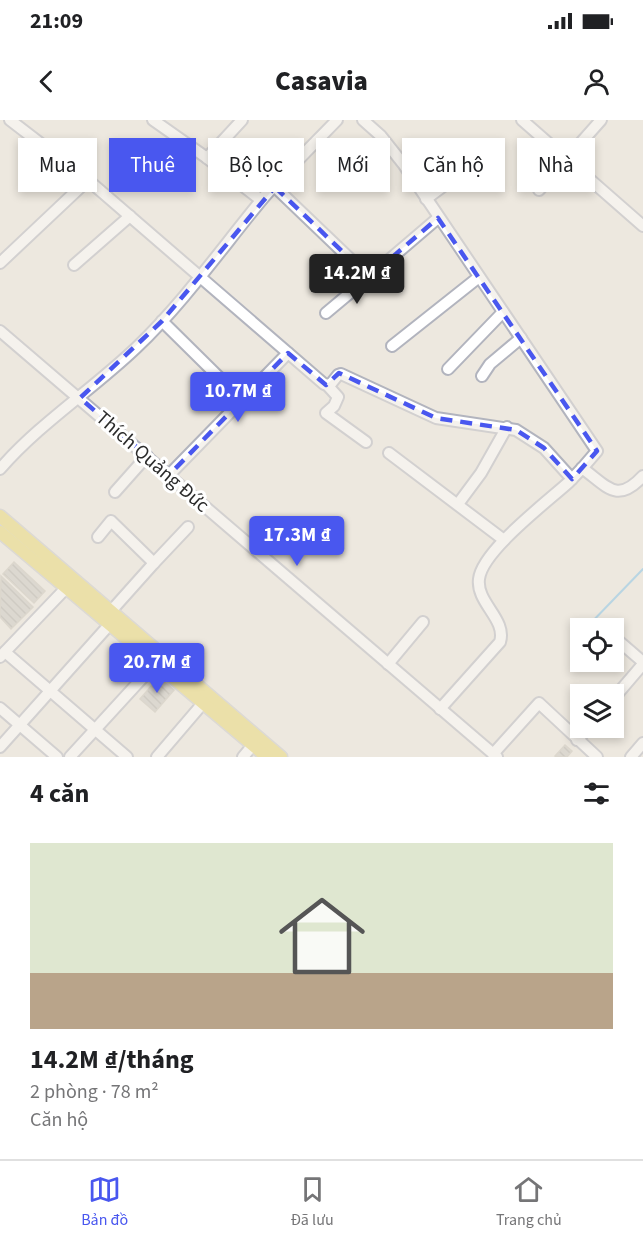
<!DOCTYPE html>
<html lang="vi">
<head>
<meta charset="utf-8">
<style>
  :root { --surface:#fff; --page:#f2f2f2; --text:#202124; --muted:#757577; --line:#e0e0e0; --accent:#4957ef }
  body { margin:0; font-family:"Source Sans 3",sans-serif; background:var(--page); color:var(--text); height:100vh; display:flex; flex-direction:column; font-size:22px; white-space:nowrap }
  * { box-sizing:border-box; margin:0 }
  p { font-size:20px; color:var(--muted) }
  .icon { flex:none; width:33px; height:33px; fill:none; stroke:currentColor; stroke-width:2; stroke-linecap:round; stroke-linejoin:round }
  .map { position:relative; height:637px; overflow:hidden }
  .panel { display:flex; flex-direction:column; background:var(--surface); flex:1 }
  .panel>* { flex:none }
  .top-card { position:absolute; left:18px; top:18px; width:608px; height:54px; display:flex; gap:12px }
  .controls { position:absolute; left:570px; top:498px; display:grid; gap:12px }
  .controls a { display:grid; place-items:center; width:54px; height:54px; border-radius:0px; background:var(--surface); box-shadow:0 3px 9px #0003; font-size:30px }
  .price { position:absolute; translate:-50% -51px; padding:0 14px; border-radius:6px; background:var(--accent); color:#fff; font-size:20px; line-height:39px; filter:drop-shadow(0 2px 3px #0008) }
  .price::after { content:''; position:absolute; left:50%; top:36px; width:18px; height:14px; margin-left:-9px; background:inherit; clip-path:polygon(0 0,100% 0,50% 100%) }
  .price.selected { background:#222; color:#fff }
  ul { padding:0; list-style:none }
  li { display:grid; align-content:center; gap:12px; height:318px; padding:0 30px }
  li span { display:grid; place-items:center; height:186px; border-radius:0px; color:#555 }
  li>.icon { margin-inline-start:auto }
  span .icon { width:108px; height:108px; fill:#fffc; stroke-width:1 }
  li b { font-size:26px }
  h2 { display:flex; justify-content:space-between; align-items:center; height:72px; padding:0 30px; font-size:26px }
  .pill { padding:0 21px; border-radius:0px; background:var(--surface); box-shadow:0 3px 9px #0003; font-size:21px; line-height:54px }
  .pill.selected { background:var(--accent); color:#fff }
  .status { display:flex; justify-content:space-between; align-items:center; height:42px; padding:0 30px; background:var(--surface); direction:ltr }
  .status svg { height:16px; fill:currentColor }
  header { display:flex; justify-content:space-between; align-items:center; height:78px; padding:0 30px; background:var(--surface); font-size:27px; font-weight:800 }
  .menu { display:flex; justify-content:space-around; align-items:center; height:84px; border-top:2px solid var(--line); background:var(--surface); font-size:16px; color:var(--muted) }
  .menu a { display:grid; justify-items:center; gap:3px }
  .menu .selected { color:var(--accent) }
  .map>svg:first-child { display:block }
  .lines { fill:none; stroke-linecap:round; stroke-linejoin:round }
  .stream { stroke:#79bfe8; stroke-width:2 }
  .building { fill:url(#building-back-hatch); stroke:#c8c4b9; stroke-width:1.5 }
  .minor-casing { stroke:#b2b4be; stroke-width:14 }
  .major-casing { stroke:#c8c8c8; stroke-width:15 }
  .minor { stroke:#fff; stroke-width:10 }
  .major { stroke:#e9d868; stroke-width:12 }
  .marked { fill:none; stroke:#4957ef; stroke-width:4.5; stroke-dasharray:12 8; stroke-linejoin:round }
  .labels { text-anchor:middle; stroke-width:6; stroke-linejoin:round; paint-order:stroke }
  .street-label { font-size:20px; fill:#2c2c2c; stroke:#fff }
</style>
</head>
<body>
<div class="status"><b>21:09</b><svg viewBox="0 0 49 12"><path d="M0 12V9h3v3zM5 12V6h3v6zM10 12V3h3v9zM15 12V0h3v12zM26 1h20v11H26zM47 4h2v5h-2z"/></svg></div>
<header><svg class="icon" aria-label="back" viewBox="0 0 24 24"><path d="M15 5l-7 7 7 7"/></svg>Casavia<svg class="icon" aria-label="person" viewBox="0 0 24 24"><circle cx="12" cy="8" r="4"/><path d="M4 21q1-7 8-7t8 7"/></svg></header>
<div class="map">
<svg width="643" height="637" viewBox="0 0 643 637">
  <defs>
    <pattern id="building-back-hatch" width="6" height="6" patternUnits="userSpaceOnUse" patternTransform="scale(1.5)"><rect width="6" height="6" fill="#c8c5be"/><path d="M-1 5l2 2M0 0l6 6M5-1l2 2" fill="none" stroke="#aca9a3"/></pattern>
  </defs>
  <rect width="100%" height="100%" fill="#ede8df"/>
  <g class="lines">
    <g class="stream">
      <polyline points="586,508 643,449"/>
      <polyline points="578,517 580,514"/>
    </g>
  </g>
  <g class="building">
    <polygon points="14,442 45,471 34,483 3,454"/>
    <polygon points="1,456 33,487 11,509 0,497"/>
    <polygon points="159,557 174,570 155,592 140,579"/>
    <polygon points="565,625 572,631 567,637 557,637 555,636"/>
  </g>
  <g class="lines">
    <defs>
      <g id="minor">
        <polyline points="10,0 88,60 324,264 330,265 338,255 341,254 436,298 516,310 544,328 572,359"/>
        <polyline points="153,0 207,38 261,80"/>
        <path d="M363 0 381 16 404 45 597 331C588 342 579 352 569 362 547 382 482 431 479 459 476 483 507 499 500 522L440 589"/>
        <polyline points="522,0 643,106"/>
        <polyline points="207,38 242,0"/>
        <polyline points="275,67 369,157 438,98"/>
        <polyline points="539,70 601,0"/>
        <polyline points="426,79 484,36"/>
        <polyline points="0,143 88,60"/>
        <polyline points="74,145 130,96"/>
        <polyline points="326,193 369,157"/>
        <polyline points="162,201 241,279"/>
        <polyline points="0,211 497,637"/>
        <polyline points="392,226 479,157"/>
        <polyline points="448,249 503,192"/>
        <polyline points="482,256 490,244 521,218"/>
        <polyline points="328,266 338,277 334,286 326,293 366,322"/>
        <polyline points="389,333 504,420"/>
        <path d="M582 348C608 367 617 384 643 356"/>
        <path d="M0 349C40 303 92 270 136 228 182 184 219 132 259 83 283 54 311 27 337 0"/>
        <polyline points="169,355 288,233"/>
        <polyline points="115,372 147,336"/>
        <polyline points="458,384 481,353 507,307"/>
        <polyline points="98,417 111,401 154,443 112,490"/>
        <polyline points="154,443 188,407"/>
        <polyline points="614,517 643,542"/>
        <polyline points="5,532 127,637"/>
        <polyline points="0,537 67,467"/>
        <polyline points="388,544 423,502"/>
        <polyline points="614,578 643,544"/>
        <polyline points="0,588 57,637"/>
        <polyline points="577,620 588,608"/>
        <polyline points="0,627 110,504"/>
        <polyline points="493,634 539,583 597,637"/>
        <polyline points="70,637 156,543"/>
        <polyline points="157,637 204,582"/>
        <polyline points="243,637 253,625"/>
        <polyline points="631,637 643,623"/>
      </g>
      <g id="major">
        <polyline points="0,396 281,637"/>
        <polyline points="0,412 267,637"/>
      </g>
    </defs>
    <use href="#minor" class="minor-casing"/>
    <use href="#major" class="major-casing"/>
    <use href="#minor" class="minor"/>
    <use href="#major" class="major"/>
  </g>
  <path d="M0 0H643V637H0ZM275 67 369 157 438 98 597 331 572 359 544 328 516 310 436 298 339 253 326 265 288 233 169 355 80 278 162 201Z" fill="#ede8df" fill-opacity=".55" fill-rule="evenodd"/>
  <path class="marked" d="M275 67 369 157 438 98 597 331 572 359 544 328 516 310 436 298 339 253 326 265 288 233 169 355 80 278 162 201Z"/>
  <g class="labels">
    <g class="street-label">
      <text transform="translate(153 341) rotate(41)" y="7">Thích Quảng Đức</text>
    </g>
  </g>
</svg>
<div class="controls">
<a><svg class="icon" aria-label="locate" viewBox="0 0 24 24"><circle cx="12" cy="12" r="6"/><path d="M12 2v4M12 18v4M2 12h4M18 12h4"/></svg></a>
<a><svg class="icon" aria-label="layers" viewBox="0 0 24 24"><path d="M12 4l9 5-9 5-9-5zM3 14l9 5 9-5"/></svg></a>
</div>
<b class="price selected" style="left:357px;top:185px">14.2M ₫</b>
<b class="price" style="left:238px;top:303px">10.7M ₫</b>
<b class="price" style="left:297px;top:447px">17.3M ₫</b>
<b class="price" style="left:157px;top:574px">20.7M ₫</b>
<div class="top-card">
<a class="pill">Mua</a>
<a class="pill selected">Thuê</a>
<a class="pill">Bộ lọc</a>
<a class="pill">Mới</a>
<a class="pill">Căn hộ</a>
<a class="pill">Nhà</a>
</div>
</div>
<section class="panel">
<h2>4 căn<svg class="icon" aria-label="filters" viewBox="0 0 24 24"><path d="M4 7h16M4 17h16"/><circle cx="9" cy="7" r="2"/><circle cx="15" cy="17" r="2"/></svg></h2>
<ul>
<li><span style="background:linear-gradient(#dfe7d0 70%,#b9a48a 0)"><svg class="icon" aria-label="home" viewBox="0 0 24 24"><path d="M3 11l9-7 9 7M6 9v11h12V9"/></svg></span><div><b>14.2M ₫/tháng</b><p>2 phòng · 78 m²</p><p>Căn hộ</p></div></li>
</ul>
</section>
<nav class="menu">
<a class="selected"><svg class="icon" aria-label="map" viewBox="0 0 24 24"><path d="M3 6l6-2 6 2 6-2v14l-6 2-6-2-6 2zM9 4v14M15 6v14"/></svg>Bản đồ</a>
<a><svg class="icon" aria-label="saved" viewBox="0 0 24 24"><path d="M7 4h10v16l-5-4-5 4z"/></svg>Đã lưu</a>
<a><svg class="icon" aria-label="home" viewBox="0 0 24 24"><path d="M3 11l9-7 9 7M6 9v11h12V9"/></svg>Trang chủ</a>
</nav>
</body>
</html>
